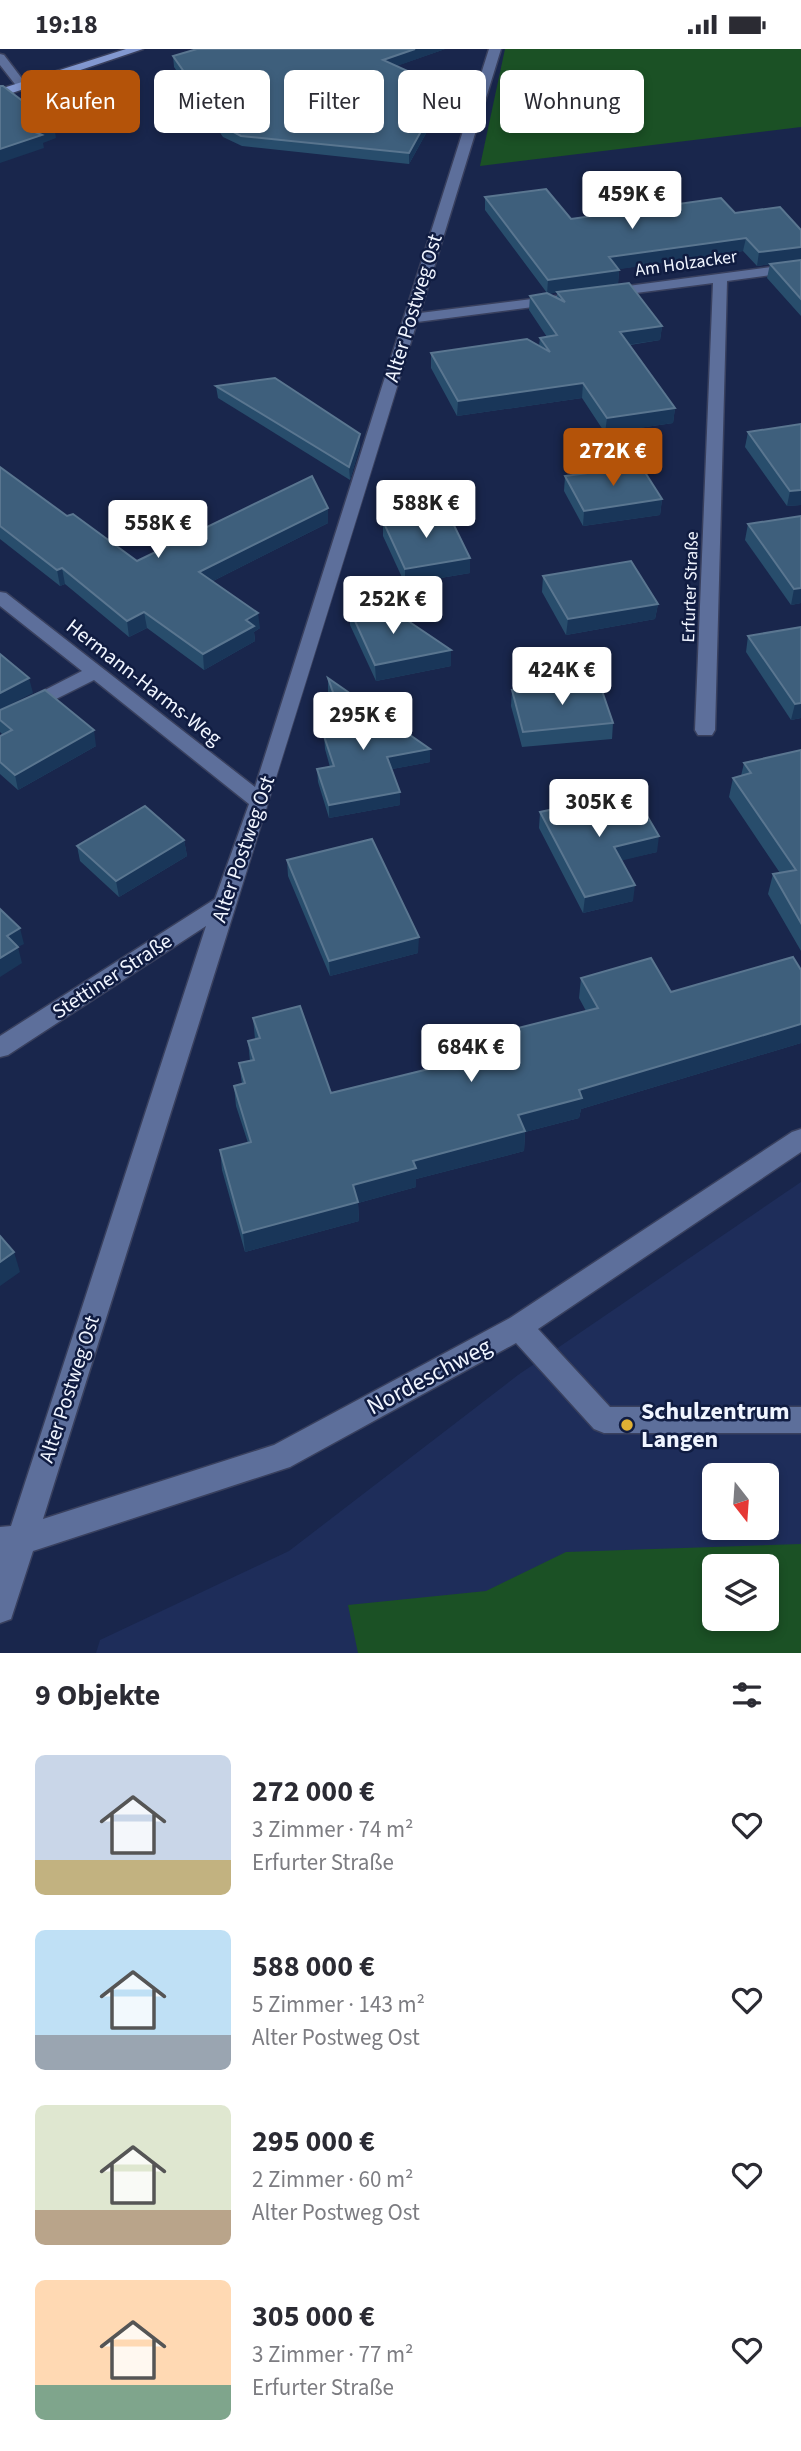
<!DOCTYPE html>
<html lang="de">
<head>
<meta charset="utf-8">
<style>
  :root { --surface:#fff; --page:#f2f2f3; --text:#2b2b33; --muted:#7c7c81; --accent:#b45309 }
  body { margin:0; font-family:"Source Sans 3",sans-serif; background:var(--page); color:var(--text); height:100vh; display:flex; flex-direction:column; font-size:26px; white-space:nowrap }
  * { box-sizing:border-box; margin:0 }
  p { font-size:23px; color:var(--muted) }
  .icon { flex:none; width:38px; height:38px; fill:none; stroke:currentColor; stroke-width:2; stroke-linecap:round; stroke-linejoin:round }
  .map { position:relative; height:1604px; overflow:hidden }
  .drawer { display:flex; flex-direction:column; background:var(--surface); flex:1 }
  .drawer>* { flex:none }
  .hud { position:absolute; left:21px; top:21px; width:760px; height:63px; display:flex; gap:14px }
  .needle { width:46px; rotate:163deg }
  .controls { position:absolute; left:702px; top:1414px; display:grid; gap:14px }
  .controls a { display:grid; place-items:center; width:77px; height:77px; border-radius:10px; background:var(--surface); box-shadow:0 4px 10px #0003; font-size:35px }
  .price { position:absolute; translate:-50% -60px; padding:0 16px; border-radius:7px; background:#fff; color:#222; font-size:23px; line-height:46px; filter:drop-shadow(0 2px 4px #0008) }
  .price::after { content:''; position:absolute; left:50%; top:42px; width:21px; height:16px; margin-left:-10px; background:inherit; clip-path:polygon(0 0,100% 0,50% 100%) }
  .price.selected { background:var(--accent); color:#fff }
  ul { padding:0; list-style:none }
  li { display:flex; align-items:center; gap:21px; height:175px; padding:0 35px }
  li span { display:grid; place-items:center; flex:none; width:196px; height:140px; border-radius:10px; color:#555 }
  li>.icon { margin-inline-start:auto }
  span .icon { width:84px; height:84px; fill:#fffc; stroke-width:1 }
  li b { font-size:30px }
  h2 { display:flex; justify-content:space-between; align-items:center; height:84px; padding:0 35px; font-size:30px }
  .pill { padding:0 24px; border-radius:10px; background:var(--surface); box-shadow:0 4px 10px #0003; font-size:24px; line-height:63px }
  .pill.selected { background:var(--accent); color:#fff }
  .status { display:flex; justify-content:space-between; align-items:center; height:49px; padding:0 35px; background:var(--surface); direction:ltr }
  .status svg { height:19px; fill:currentColor }
  .map>svg:first-child { display:block }
  .built { fill:#1e2d5a; fill-rule:evenodd }
  .green { fill:#1b5125; fill-rule:evenodd }
  .lines { fill:none; stroke-linecap:round; stroke-linejoin:round }
  .minor-casing { stroke:#39405e; stroke-width:3 }
  .major-casing { stroke:#39405e; stroke-width:3 }
  .minor { fill:#5d6f9b; fill-rule:evenodd }
  .major { fill:#8298d0; fill-rule:evenodd }
  .wall { fill:#284d6c; fill-rule:evenodd }
  .shaded-wall { fill:#193659 }
  .building { fill:#3e5f7c; stroke:#5a7690; stroke-width:2 }
  .poi-dot { fill:#dfb034; stroke:#101c41; stroke-width:2.5 }
  .labels { text-anchor:middle; stroke-width:5; stroke-linejoin:round; paint-order:stroke }
  .far-street-label { font-size:18px; fill:#f0f5ff; stroke:#101c41 }
  .street-label { font-size:21px; fill:#f0f5ff; stroke:#101c41 }
  .near-street-label { font-size:24px; fill:#f0f5ff; stroke:#101c41 }
  .near-poi-label { font-size:24px; font-weight:bold; fill:#f0f5ff; stroke:#101c41; text-anchor:start }
</style>
</head>
<body>
<div class="status"><b>19:18</b><svg viewBox="0 0 49 12"><path d="M0 12V9h3v3zM5 12V6h3v6zM10 12V3h3v9zM15 12V0h3v12zM26 1h20v11H26zM47 4h2v5h-2z"/></svg></div>
<div class="map">
<svg width="801" height="1604" viewBox="0 0 801 1604">
  <rect width="100%" height="100%" fill="#19264c"/>
  <path class="built" d="M801 1133V1604H96L100 1591 289 1502 518 1326ZM714 1426H766V1479H714ZM714 1517H766V1570H714Z"/>
  <g class="green">
    <polygon points="505,0 801,0 801,78 480,117"/>
    <path d="M801 1495V1604H358L348 1556 486 1542 566 1503ZM714 1517H766V1570H714Z"/>
  </g>
  <g class="lines">
    <defs>
      <g id="minor">
        <path d="M489 0H501L420 264 556 247 563 251 556 255 417 273C295 673 168 1071 43 1470L274 1396 510 1269 792 1083 801 1080V1103L538 1280 610 1358H801V1384H604L594 1380 516 1294 290 1418 33 1502 11 1570 0 1574V1478L11 1477 206 877 8 1006 0 1008V987L215 850 249 755 94 631 0 678V664L82 622 0 557V543L6 544 255 738Z"/>
        <polygon points="0,5 4,6 26,35 26,39 18,39 0,16"/>
        <polygon points="801,214 801,222 727,232 715,681 712,686 698,686 695,681 713,234 605,248 598,244 605,240"/>
      </g>
      <polygon id="major" points="126,0 143,0 0,48 0,40"/>
    </defs>
    <use href="#minor" class="minor-casing"/>
    <use href="#major" class="major-casing"/>
    <use href="#minor" class="minor"/>
    <use href="#major" class="major"/>
  </g>
  <g class="wall">
    <polygon points="445,0 396,17 445,50 409,115 242,97 223,88 174,18 173,7"/>
    <path d="M485 148 571 170 735 164 801 181V267L767 229 770 215 757 217 743 202 618 220 619 221 618 235 662 277 660 291 630 296 675 359 673 374 605 384 582 349 457 367 431 319V304L539 297 540 289 547 288 529 261 530 247 547 244 485 161ZM557 243V249L548 245Z"/>
    <polygon points="216,337 360,385 360,397 350,431 218,349"/>
    <polygon points="748,383 801,456 787,457 745,398"/>
    <polygon points="0,418 67,467 137,512 328,459 328,474 213,532 260,579 254,583 255,592 204,621 147,579 129,588 65,535 60,537 0,490"/>
    <polygon points="565,427 662,450 660,466 583,477 564,442"/>
    <polygon points="801,467 801,554 791,556 745,491 748,475"/>
    <polygon points="383,472 470,509 470,524 405,535 383,487"/>
    <polygon points="543,527 658,555 655,570 566,586 542,543"/>
    <polygon points="350,561 451,617 376,632 350,576"/>
    <polygon points="801,578 801,669 791,671 746,603 748,587"/>
    <polygon points="328,629 430,700 430,713 392,720 400,756 329,769 318,733 317,720 330,718 325,700 324,687 343,684 328,643"/>
    <polygon points="512,641 613,674 612,690 522,698 511,657"/>
    <polygon points="0,661 96,697 18,741 0,725 0,687 3,686 0,683"/>
    <polygon points="801,701 801,902 768,845 773,825 780,824 729,748 733,729 741,727 744,714"/>
    <polygon points="540,763 657,803 621,811 633,852 583,864 539,779"/>
    <polygon points="184,791 187,807 119,848 80,812 77,797"/>
    <polygon points="287,811 418,904 330,927 288,827"/>
    <polygon points="801,921 801,994 581,1060 579,1069 525,1083 524,1102 416,1130 416,1138 358,1154 359,1172 245,1203 222,1121 220,1101 248,1094 236,1057 234,1037 242,1035 239,1014 250,1012 248,992 255,990 253,969 331,1044 450,1015 450,996 586,962 579,949 581,929 671,943"/>
  </g>
  <g class="shaded-wall">
    <polygon points="415,0 445,0 383,22 383,11"/>
    <polygon points="445,39 445,50 409,115 409,104"/>
    <polygon points="54,76 56,89 43,94 44,99 0,114 0,100 35,83"/>
    <polygon points="746,189 743,202 607,222 609,208"/>
    <polygon points="801,198 801,211 757,217 759,203"/>
    <polygon points="619,221 618,235 547,245 548,231"/>
    <polygon points="662,277 660,291 619,297 620,283"/>
    <polygon points="583,334 582,349 457,367 458,352"/>
    <polygon points="675,359 673,374 605,384 607,369"/>
    <polygon points="360,385 360,397 350,431 349,418"/>
    <polygon points="801,441 801,456 787,457 790,442"/>
    <polygon points="662,450 660,466 583,477 584,462"/>
    <polygon points="328,459 328,474 201,538 199,523"/>
    <polygon points="470,509 470,524 405,535 405,520"/>
    <polygon points="62,519 65,535 60,537 57,521"/>
    <polygon points="801,539 801,554 791,556 794,540"/>
    <polygon points="658,555 655,570 566,586 568,570"/>
    <polygon points="144,563 147,579 129,588 127,572"/>
    <polygon points="258,564 260,579 254,583 255,592 204,621 203,605 246,571"/>
    <polygon points="451,601 451,617 376,632 375,616"/>
    <polygon points="29,629 33,644 0,661 0,644"/>
    <polygon points="801,654 801,669 791,671 795,655"/>
    <polygon points="94,681 96,697 18,741 15,726"/>
    <polygon points="430,700 430,713 387,721 387,708"/>
    <polygon points="400,743 400,756 329,769 329,756"/>
    <polygon points="659,787 657,803 612,814 614,798"/>
    <polygon points="184,791 187,807 119,848 116,832"/>
    <polygon points="635,836 633,852 583,864 585,848"/>
    <polygon points="20,879 24,895 18,898 22,914 0,928 0,909 7,887"/>
    <polygon points="419,888 418,904 330,927 329,912"/>
    <polygon points="801,975 801,994 581,1060 579,1069 525,1083 524,1102 416,1130 416,1138 358,1154 359,1172 245,1203 243,1184 353,1136 413,1112 518,1066 579,1041"/>
    <polygon points="14,1203 20,1223 0,1237 0,1213"/>
  </g>
  <g class="building">
    <polygon points="197,0 415,0 383,11 445,39 409,104 241,87 222,77 173,7"/>
    <polygon points="0,37 3,37 54,76 35,83 42,86 0,100"/>
    <polygon points="546,140 571,170 721,149 735,164 780,158 801,181 801,198 759,203 746,189 609,208 619,221 548,231 485,148"/>
    <polygon points="801,211 801,250 770,215"/>
    <polygon points="629,234 662,277 620,283 675,359 607,369 583,334 458,352 431,304 527,290 550,303 540,289 557,286 530,247 547,244 565,253 557,243"/>
    <polygon points="275,329 360,385 349,418 216,337"/>
    <polygon points="801,375 801,441 790,442 748,383"/>
    <polygon points="641,417 662,450 584,462 565,427"/>
    <polygon points="0,418 67,467 73,465 137,512 312,427 328,459 199,523 258,564 246,571 254,577 203,605 144,563 127,572 62,519 57,521 0,477"/>
    <polygon points="447,462 470,509 405,520 383,472"/>
    <polygon points="801,467 801,539 794,540 748,475"/>
    <polygon points="631,512 658,555 568,570 543,527"/>
    <polygon points="383,555 451,601 375,616 350,561"/>
    <polygon points="801,578 801,654 795,655 748,587"/>
    <polygon points="0,605 29,629 0,644"/>
    <polygon points="328,629 430,700 387,708 400,743 329,756 317,720 334,717 324,687 347,683"/>
    <polygon points="599,633 613,674 523,683 512,641"/>
    <polygon points="45,641 94,681 15,726 0,713 0,687 12,681 0,671 0,661"/>
    <polygon points="801,701 801,874 773,825 796,821 733,729 751,724 744,714"/>
    <polygon points="633,743 659,787 614,798 635,836 585,848 540,763"/>
    <polygon points="145,757 184,791 116,832 77,797"/>
    <polygon points="372,790 419,888 329,912 287,811"/>
    <polygon points="0,860 20,879 7,887 18,898 0,909"/>
    <polygon points="793,908 801,921 801,975 579,1041 582,1049 518,1066 525,1082 413,1112 416,1119 353,1136 358,1153 243,1184 220,1101 251,1093 234,1037 245,1034 239,1014 254,1011 248,992 260,989 253,969 300,957 331,1044 457,1013 450,996 598,959 581,929 651,909 671,943"/>
    <polygon points="0,1187 14,1203 0,1213"/>
  </g>
  <circle class="poi-dot" cx="627" cy="1376" r="7"/>
  <g class="labels">
    <g class="far-street-label">
      <text transform="translate(686 214) rotate(-8)" y="6">Am Holzacker</text>
      <text transform="translate(690 538) rotate(-88)" y="6">Erfurter Straße</text>
    </g>
    <g class="street-label">
      <text transform="translate(413 259) rotate(-73)" y="7">Alter Postweg Ost</text>
      <text transform="translate(144 633) rotate(38)" y="7">Hermann-Harms-Weg</text>
      <text transform="translate(243 800) rotate(-71)" y="7">Alter Postweg Ost</text>
      <text transform="translate(112 927) rotate(-33)" y="7">Stettiner Straße</text>
      <text transform="translate(69 1340) rotate(-72)" y="7">Alter Postweg Ost</text>
    </g>
    <g class="near-street-label">
      <text transform="translate(429 1327) rotate(-28)" y="8">Nordeschweg</text>
    </g>
    <g class="near-poi-label">
      <text x="641" y="1370">Schulzentrum<tspan x="641" dy="28">Langen</tspan></text>
    </g>
  </g>
</svg>
<div class="controls">
<a><svg class="needle" viewBox="-14 -14 28 28"><path d="M0-13l5 13h-10z" fill="#e53935"/><path d="M0 13l5-13h-10z" fill="#7c7c81"/></svg></a>
<a><svg class="icon" aria-label="layers" viewBox="0 0 24 24"><path d="M12 4l9 5-9 5-9-5zM3 14l9 5 9-5"/></svg></a>
</div>
<b class="price" style="left:632px;top:182px">459K €</b>
<b class="price selected" style="left:613px;top:439px">272K €</b>
<b class="price" style="left:426px;top:491px">588K €</b>
<b class="price" style="left:158px;top:511px">558K €</b>
<b class="price" style="left:393px;top:587px">252K €</b>
<b class="price" style="left:562px;top:658px">424K €</b>
<b class="price" style="left:363px;top:703px">295K €</b>
<b class="price" style="left:599px;top:790px">305K €</b>
<b class="price" style="left:471px;top:1035px">684K €</b>
<div class="hud">
<a class="pill selected">Kaufen</a>
<a class="pill">Mieten</a>
<a class="pill">Filter</a>
<a class="pill">Neu</a>
<a class="pill">Wohnung</a>
</div>
</div>
<section class="drawer">
<h2>9 Objekte<svg class="icon" aria-label="filters" viewBox="0 0 24 24"><path d="M4 7h16M4 17h16"/><circle cx="9" cy="7" r="2"/><circle cx="15" cy="17" r="2"/></svg></h2>
<ul>
<li><span style="background:linear-gradient(#c9d6e8 75%,#c2b280 0)"><svg class="icon" aria-label="home" viewBox="0 0 24 24"><path d="M3 11l9-7 9 7M6 9v11h12V9"/></svg></span><div><b>272 000 €</b><p>3 Zimmer · 74 m²</p><p>Erfurter Straße</p></div><svg class="icon" aria-label="heart" viewBox="0 0 24 24"><path d="M12 20l-8-8c-3-5 5-10 8-4 3-6 11-1 8 4z"/></svg></li>
<li><span style="background:linear-gradient(#bfe0f5 75%,#9aa5b1 0)"><svg class="icon" aria-label="home" viewBox="0 0 24 24"><path d="M3 11l9-7 9 7M6 9v11h12V9"/></svg></span><div><b>588 000 €</b><p>5 Zimmer · 143 m²</p><p>Alter Postweg Ost</p></div><svg class="icon" aria-label="heart" viewBox="0 0 24 24"><path d="M12 20l-8-8c-3-5 5-10 8-4 3-6 11-1 8 4z"/></svg></li>
<li><span style="background:linear-gradient(#dfe7d0 75%,#b9a48a 0)"><svg class="icon" aria-label="home" viewBox="0 0 24 24"><path d="M3 11l9-7 9 7M6 9v11h12V9"/></svg></span><div><b>295 000 €</b><p>2 Zimmer · 60 m²</p><p>Alter Postweg Ost</p></div><svg class="icon" aria-label="heart" viewBox="0 0 24 24"><path d="M12 20l-8-8c-3-5 5-10 8-4 3-6 11-1 8 4z"/></svg></li>
<li><span style="background:linear-gradient(#ffd9b3 75%,#7fa58c 0)"><svg class="icon" aria-label="home" viewBox="0 0 24 24"><path d="M3 11l9-7 9 7M6 9v11h12V9"/></svg></span><div><b>305 000 €</b><p>3 Zimmer · 77 m²</p><p>Erfurter Straße</p></div><svg class="icon" aria-label="heart" viewBox="0 0 24 24"><path d="M12 20l-8-8c-3-5 5-10 8-4 3-6 11-1 8 4z"/></svg></li>
</ul>
</section>
</body>
</html>
